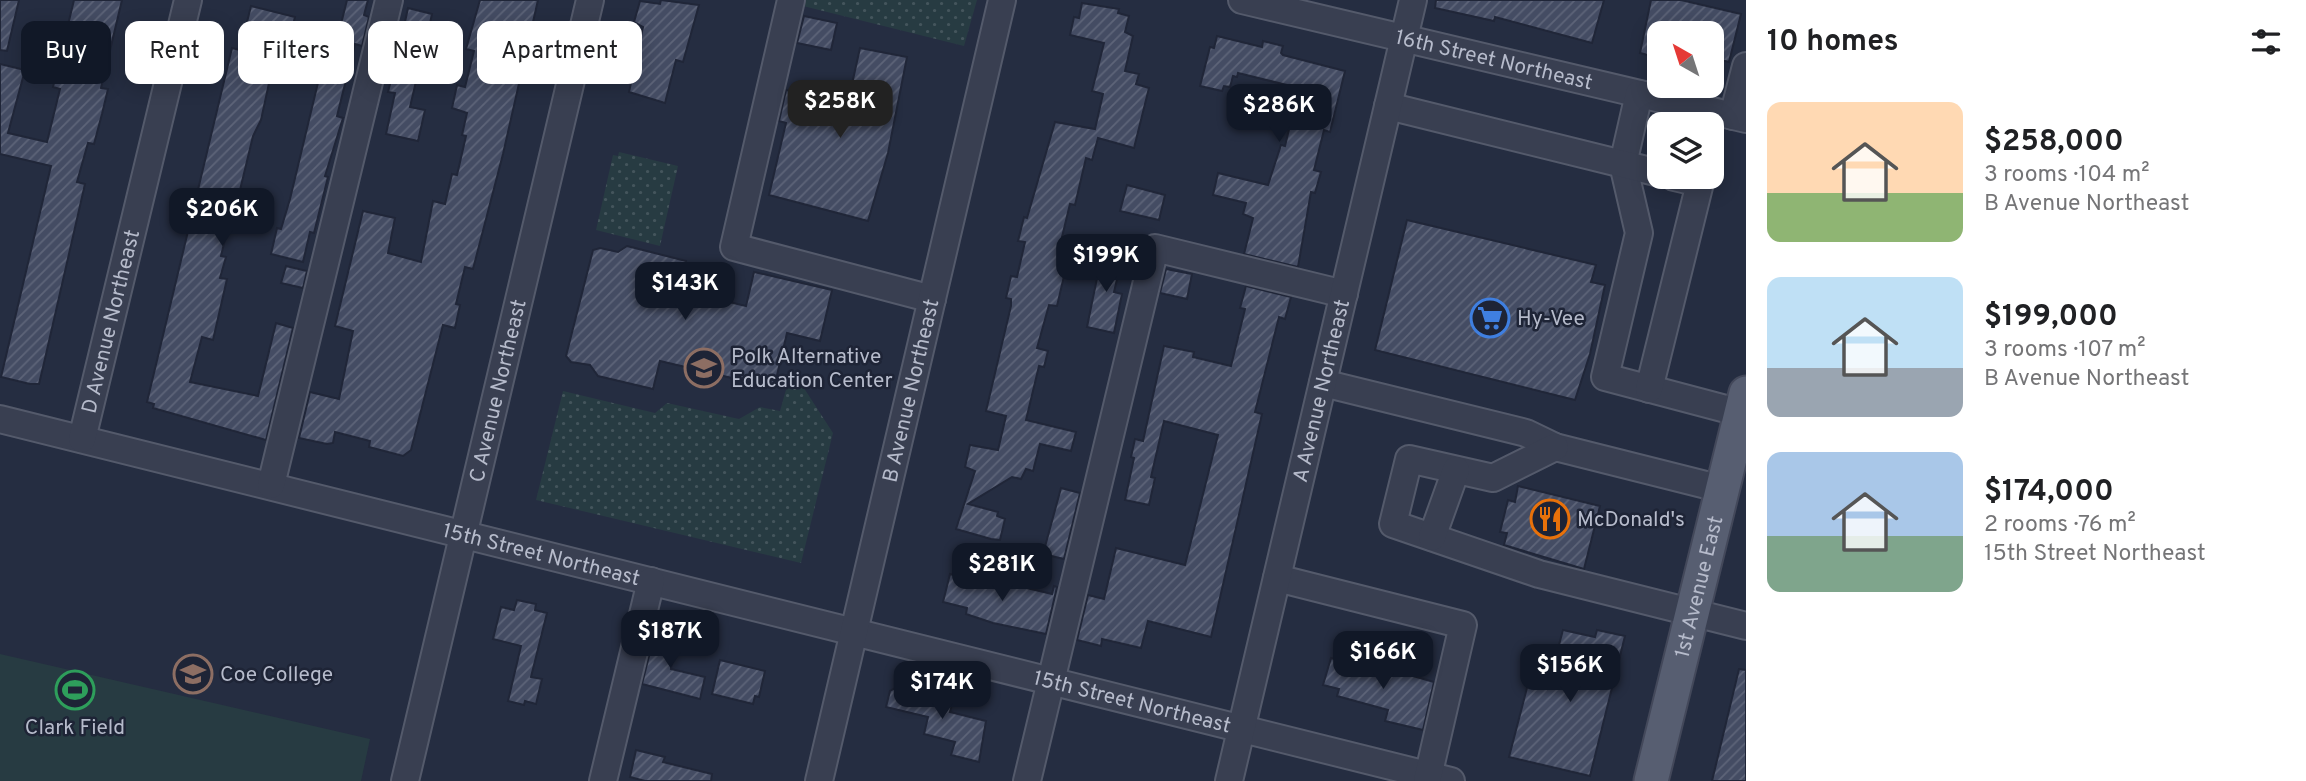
<!DOCTYPE html>
<html lang="en">
<head>
<meta charset="utf-8">
<style>
  :root { --surface:#fff; --page:#f2f2f2; --text:#202124; --muted:#757577; --accent:#111827 }
  body { margin:0; font-family:Overpass,sans-serif; background:var(--page); color:var(--text); height:100vh; display:flex; flex-direction:column; font-size:26px; white-space:nowrap }
  * { box-sizing:border-box; margin:0 }
  p { font-size:23px; color:var(--muted) }
  .icon { flex:none; width:38px; height:38px; fill:none; stroke:currentColor; stroke-width:2; stroke-linecap:round; stroke-linejoin:round }
  .map { position:relative; flex:1; overflow:hidden }
  .side { display:flex; flex-direction:column; background:var(--surface); width:560px }
  .side>* { flex:none }
  .top-card { position:absolute; left:21px; top:21px; width:665px; height:63px; display:flex; gap:14px }
  .needle { width:46px; rotate:321deg }
  .tools { position:absolute; left:1647px; top:21px; display:grid; gap:14px }
  .tools a { display:grid; place-items:center; width:77px; height:77px; border-radius:14px; background:var(--surface); box-shadow:0 4px 18px #0003; font-size:35px }
  .price { position:absolute; translate:-50% -60px; padding:0 16px; border-radius:14px; background:var(--accent); color:#fff; font-size:23px; line-height:46px; filter:drop-shadow(0 2px 4px #0008) }
  .price::after { content:''; position:absolute; left:50%; top:42px; width:21px; height:16px; margin-left:-10px; background:inherit; clip-path:polygon(0 0,100% 0,50% 100%) }
  .price.current { background:#222; color:#fff }
  ul { padding:0; list-style:none }
  li { display:flex; align-items:center; gap:21px; height:175px; padding:0 21px }
  li span { display:grid; place-items:center; flex:none; width:196px; height:140px; border-radius:14px; color:#555 }
  li>.icon { margin-inline-start:auto }
  span .icon { width:84px; height:84px; fill:#fffc; stroke-width:1 }
  li b { font-size:30px }
  h2 { display:flex; justify-content:space-between; align-items:center; height:84px; padding:0 21px; font-size:30px }
  .pill { padding:0 24px; border-radius:14px; background:var(--surface); box-shadow:0 4px 18px #0003; font-size:24px; line-height:63px }
  .pill.current { background:var(--accent); color:#fff }
  main { display:flex; flex:1; min-height:0 }
  .map>svg:first-child { display:block }
  .grass { fill:url(#grass-dots) }
  .pitch { fill:#273b42 }
  .building { fill:url(#building-hatch); stroke:#202638; stroke-width:2 }
  .lines { fill:none; stroke-linecap:round; stroke-linejoin:round }
  .minor-casing { stroke:#545a6b; stroke-width:30 }
  .major-casing { stroke:#43485a; stroke-width:37 }
  .minor { stroke:#393f51; stroke-width:26 }
  .major { stroke:#575e71; stroke-width:33 }
  .labels { text-anchor:middle; stroke-width:5; stroke-linejoin:round; paint-order:stroke }
  .street-label { font-size:21px; fill:#b6bbcb; stroke:#1e2436 }
  .poi-label { font-size:21px; fill:#b6bbcb; stroke:#1e2436; text-anchor:start }
</style>
</head>
<body>
<main>
<div class="map">
<svg width="1746" height="781" viewBox="0 0 1746 781">
  <defs>
    <pattern id="grass-dots" width="8" height="8" patternUnits="userSpaceOnUse" patternTransform="scale(1.75)"><rect width="8" height="8" fill="#273b42"/><path d="M2 2h.1M6 6h.1" fill="none" stroke="#44555c" stroke-width="1.8" stroke-linecap="round"/></pattern>
    <pattern id="building-hatch" width="6" height="6" patternUnits="userSpaceOnUse" patternTransform="scale(1.75)"><rect width="6" height="6" fill="#444c63"/><path d="M-1 1l2-2M0 6l6-6M5 7l2-2" fill="none" stroke="#5d6478"/></pattern>
  </defs>
  <rect width="100%" height="100%" fill="#252d41"/>
  <g class="grass">
    <polygon points="800,0 977,0 964,46 799,5"/>
    <polygon points="619,152 678,166 660,246 596,230 613,155 618,156"/>
    <polygon points="789,379 800,382 833,433 801,563 536,500 563,391 655,413 667,403 739,419 760,407 780,411"/>
  </g>
  <polygon class="pitch" points="0,654 370,739 361,781 0,781"/>
  <g class="building">
    <polygon points="0,0 19,0 7,51 0,50"/>
    <polygon points="74,0 122,0 101,88 108,89 102,114 94,144 88,143 77,182 85,184 44,363 39,384 30,384 1,377 51,166 0,154 0,64 25,70 8,133 47,142 60,89 53,87"/>
    <polygon points="347,0 368,0 364,15 369,17 362,46 355,44 337,116 343,118 325,176 328,177 314,233 310,232 303,262 271,254 277,228 281,229 290,199 322,66 330,68"/>
    <polygon points="480,0 538,0 503,154 473,269 465,267 456,304 460,305 455,328 443,325 411,450 403,456 369,447 370,441 335,432 333,443 327,444 299,438 310,392 339,399 353,331 335,326 363,211 395,218 388,253 421,262 433,201 445,204 452,174 457,175 466,136 462,135 467,113 452,108 457,85 465,87 474,51 466,49"/>
    <polygon points="661,0 699,5 683,62 676,60 665,103 629,92 643,27 634,22 640,1 660,4"/>
    <polygon points="1436,0 1604,0 1592,43 1495,17 1494,21 1435,8"/>
    <polygon points="1651,0 1681,0 1741,14 1729,62 1712,58 1712,33 1659,33 1659,58 1640,53"/>
    <polygon points="1082,3 1119,9 1118,13 1129,16 1125,32 1133,36 1125,71 1139,74 1136,84 1149,88 1134,148 1098,138 1092,160 1086,158 1075,205 1070,204 1062,237 1072,242 1057,306 1049,305 1037,348 1048,351 1044,367 1039,366 1026,420 1076,432 1071,451 1040,444 1033,471 1026,469 1021,479 1012,477 968,504 998,512 997,516 1005,519 1000,540 991,539 956,529 975,471 965,467 970,445 998,450 1006,416 986,411 1011,306 1011,299 1006,298 1011,276 1017,277 1025,242 1018,241 1024,217 1027,218 1055,122 1095,129 1103,94 1092,91 1104,43 1070,35 1074,17 1079,18"/>
    <polygon points="251,6 295,17 288,44 278,42 261,120 253,136 234,215 231,214 221,256 226,257 220,278 227,279 213,340 202,337 190,382 258,396 276,323 293,328 266,440 153,408 154,404 147,402 232,48 240,50"/>
    <polygon points="408,8 432,14 427,37 403,31"/>
    <polygon points="804,16 837,23 831,50 797,43"/>
    <polygon points="1217,36 1262,47 1263,41 1283,46 1281,53 1283,55 1345,71 1330,132 1324,130 1314,170 1321,172 1315,193 1311,192 1298,267 1244,254 1253,218 1243,214 1246,203 1213,195 1218,173 1268,185 1281,145 1285,146 1299,88 1238,73 1237,77 1233,76 1230,87 1224,86 1222,91 1200,86 1210,47 1214,48"/>
    <polygon points="860,48 907,57 888,153 868,221 769,195 786,123 779,121 786,90 848,102"/>
    <polygon points="394,68 418,73 410,107 425,110 418,141 386,134 395,93 388,92"/>
    <polygon points="1127,185 1165,195 1159,220 1120,211"/>
    <polygon points="1407,220 1596,265 1591,282 1605,285 1590,354 1575,400 1375,350"/>
    <polygon points="627,246 686,261 679,290 746,306 754,272 832,290 820,341 787,333 774,388 660,361 653,389 598,376 590,365 571,362 566,356 593,250 600,248 618,252"/>
    <polygon points="1103,249 1123,254 1114,292 1122,294 1114,333 1087,327"/>
    <polygon points="286,266 307,271 303,288 281,283"/>
    <polygon points="1166,269 1192,274 1187,299 1160,293"/>
    <polygon points="1246,286 1291,297 1285,319 1279,317 1255,412 1262,414 1211,637 1148,621 1141,648 1102,639 1101,646 1077,640 1088,595 1104,599 1116,548 1185,565 1218,435 1164,421 1151,477 1155,478 1149,505 1125,500 1134,458 1131,457 1135,439 1143,441 1164,346 1194,352 1193,357 1231,366 1245,309 1240,308"/>
    <polygon points="1518,486 1600,506 1584,569 1504,545 1507,533 1500,532 1508,500 1515,502"/>
    <polygon points="1061,488 1080,493 1064,559 1043,554"/>
    <polygon points="950,574 1000,587 1001,582 1052,594 1054,586 1057,587 1046,634 993,623 966,614 967,608 943,602"/>
    <polygon points="517,600 536,604 535,610 547,613 531,677 542,679 536,704 525,701 524,705 508,701 521,646 493,639 501,607 514,610"/>
    <polygon points="1563,630 1595,637 1597,630 1625,636 1590,776 1509,757 1528,684 1547,689"/>
    <polygon points="655,632 676,637 671,669 705,677 700,699 642,684"/>
    <polygon points="1331,658 1370,669 1371,664 1434,682 1423,730 1385,721 1388,710 1337,696 1339,689 1323,685"/>
    <polygon points="720,660 765,671 759,697 755,696 753,704 712,694"/>
    <polygon points="1739,669 1746,670 1746,781 1712,781"/>
    <polygon points="897,687 953,701 950,712 986,721 979,762 951,755 955,742 924,734 928,717 886,707 890,691"/>
    <polygon points="636,750 665,757 663,762 712,774 711,781 645,781 630,777"/>
  </g>
  <g class="lines">
    <defs>
      <g id="minor">
        <polyline points="791,0 734,247 932,299"/>
        <path id="s1" d="M1242 0 1746 119"/>
        <polyline points="1639,94 1623,164 1639,233 1605,377 1741,413"/>
        <polyline points="1388,106 1659,173"/>
        <polyline points="1733,116 1746,66"/>
        <polyline points="1323,383 1526,433 1555,447 1722,489"/>
        <polyline points="1649,389 1700,183 1674,177"/>
        <path id="s2" d="M0 419 1451 781"/>
        <path id="s3" d="M82 439 188 0"/>
        <polyline points="1555,447 1493,478 1409,459 1393,524 1539,574 1746,626"/>
        <polyline points="271,485 389,0"/>
        <polyline points="1432,537 1456,470"/>
        <polyline points="1277,578 1463,625 1427,781"/>
        <path id="s4" d="M405 781 590 0"/>
        <polyline points="603,781 651,581"/>
        <path id="s5" d="M819 781 1002 0"/>
        <polyline points="1027,781 1155,248 1344,294"/>
        <path id="s6" d="M1229 781 1413 0"/>
      </g>
      <g id="major">
        <path id="s7" d="M1651 781 1746 393"/>
      </g>
    </defs>
    <use href="#minor" class="minor-casing"/>
    <use href="#major" class="major-casing"/>
    <use href="#minor" class="minor"/>
    <use href="#major" class="major"/>
  </g>
  <defs>
    <symbol id="supermarket-ring" viewBox="-11 -11 22 22"><circle r="9.5" fill="#1e2436" stroke="#3f7fe0" stroke-width="1.5"/><path d="M-6-5.5h2.5l.6 2H6L4.5 2H-2.5L-4.4-4H-6ZM-1.5 3.2a1.3 1.3 0 1 0 .1 0ZM3 3.2a1.3 1.3 0 1 0 .1 0Z" fill="#3f7fe0"/></symbol>
    <symbol id="school-ring" viewBox="-11 -11 22 22"><circle r="9.5" fill="#1e2436" stroke="#8d6e63" stroke-width="1.5"/><path d="M0-5L7-2L0 1L-7-2ZM-4 1L0 2.5L4 1V4Q0 6-4 4Z" fill="#8d6e63"/></symbol>
    <symbol id="restaurant-ring" viewBox="-11 -11 22 22"><circle r="9.5" fill="#1e2436" stroke="#e8710a" stroke-width="1.5"/><path d="M-5-6h1v4h1v-4h1v4h1v-4h1v5L-1.5 .5V6h-2V.5L-5-1ZM5-6V6H3V1.5H1.5Q1.5-4 5-6Z" fill="#e8710a"/></symbol>
    <symbol id="university-ring" viewBox="-11 -11 22 22"><circle r="9.5" fill="#1e2436" stroke="#8d6e63" stroke-width="1.5"/><path d="M0-5L7-2L0 1L-7-2ZM-4 1L0 2.5L4 1V4Q0 6-4 4Z" fill="#8d6e63"/></symbol>
    <symbol id="stadium-ring" viewBox="-11 -11 22 22"><circle r="9.5" fill="#1e2436" stroke="#2e9e5b" stroke-width="1.5"/><path d="M0-5a6.5 5 0 1 0 0 10a6.5 5 0 1 0 0-10ZM-3.5-1.8h7v3.6h-7Z" fill="#2e9e5b"/></symbol>
  </defs>
  <g fill-rule="evenodd">
    <use href="#supermarket-ring" x="1468" y="296" width="44" height="44"/>
    <use href="#school-ring" x="682" y="346" width="44" height="44"/>
    <use href="#restaurant-ring" x="1528" y="497" width="44" height="44"/>
    <use href="#university-ring" x="171" y="652" width="44" height="44"/>
    <use href="#stadium-ring" x="53" y="668" width="44" height="44"/>
  </g>
  <g class="labels">
    <g class="street-label">
      <text dy="7" stroke="none"><textPath href="#s1" startOffset="259">16th Street Northeast</textPath></text>
      <text dy="7" stroke="none"><textPath href="#s3" startOffset="121">D Avenue Northeast</textPath></text>
      <text dy="7" stroke="none"><textPath href="#s6" startOffset="401">A Avenue Northeast</textPath></text>
      <text dy="7" stroke="none"><textPath href="#s4" startOffset="401">C Avenue Northeast</textPath></text>
      <text dy="7" stroke="none"><textPath href="#s5" startOffset="401">B Avenue Northeast</textPath></text>
      <text dy="7" stroke="none"><textPath href="#s2" startOffset="558">15th Street Northeast</textPath></text>
      <text dy="7" stroke="none"><textPath href="#s7" startOffset="200">1st Avenue East</textPath></text>
      <text dy="7" stroke="none"><textPath href="#s2" startOffset="1167">15th Street Northeast</textPath></text>
    </g>
    <g class="poi-label">
      <text x="1517" y="325">Hy-Vee</text>
      <text x="731" y="363">Polk Alternative<tspan x="731" dy="24">Education Center</tspan></text>
      <text x="1577" y="526">McDonald's</text>
      <text x="220" y="681">Coe College</text>
      <text x="75" y="734" text-anchor="middle">Clark Field</text>
    </g>
  </g>
</svg>
<div class="tools">
<a><svg class="needle" viewBox="-14 -14 28 28"><path d="M0-13l5 13h-10z" fill="#e53935"/><path d="M0 13l5-13h-10z" fill="#757577"/></svg></a>
<a><svg class="icon" aria-label="layers" viewBox="0 0 24 24"><path d="M12 4l9 5-9 5-9-5zM3 14l9 5 9-5"/></svg></a>
</div>
<b class="price current" style="left:840px;top:140px">$258K</b>
<b class="price" style="left:1279px;top:144px">$286K</b>
<b class="price" style="left:222px;top:248px">$206K</b>
<b class="price" style="left:1106px;top:294px">$199K</b>
<b class="price" style="left:685px;top:322px">$143K</b>
<b class="price" style="left:1002px;top:603px">$281K</b>
<b class="price" style="left:670px;top:670px">$187K</b>
<b class="price" style="left:1383px;top:691px">$166K</b>
<b class="price" style="left:1570px;top:704px">$156K</b>
<b class="price" style="left:942px;top:721px">$174K</b>
<div class="top-card">
<a class="pill current">Buy</a>
<a class="pill">Rent</a>
<a class="pill">Filters</a>
<a class="pill">New</a>
<a class="pill">Apartment</a>
</div>
</div>
<section class="side">
<h2>10 homes<svg class="icon" aria-label="filters" viewBox="0 0 24 24"><path d="M4 7h16M4 17h16"/><circle cx="9" cy="7" r="2"/><circle cx="15" cy="17" r="2"/></svg></h2>
<ul>
<li><span style="background:linear-gradient(#ffd9b3 65%,#8fb573 0)"><svg class="icon" aria-label="home" viewBox="0 0 24 24"><path d="M3 11l9-7 9 7M6 9v11h12V9"/></svg></span><div><b>$258,000</b><p>3 rooms · 104 m²</p><p>B Avenue Northeast</p></div></li>
<li><span style="background:linear-gradient(#bfe0f5 65%,#9aa5b1 0)"><svg class="icon" aria-label="home" viewBox="0 0 24 24"><path d="M3 11l9-7 9 7M6 9v11h12V9"/></svg></span><div><b>$199,000</b><p>3 rooms · 107 m²</p><p>B Avenue Northeast</p></div></li>
<li><span style="background:linear-gradient(#a9c7e8 60%,#7fa58c 0)"><svg class="icon" aria-label="home" viewBox="0 0 24 24"><path d="M3 11l9-7 9 7M6 9v11h12V9"/></svg></span><div><b>$174,000</b><p>2 rooms · 76 m²</p><p>15th Street Northeast</p></div></li>
</ul>
</section>
</main>
</body>
</html>
